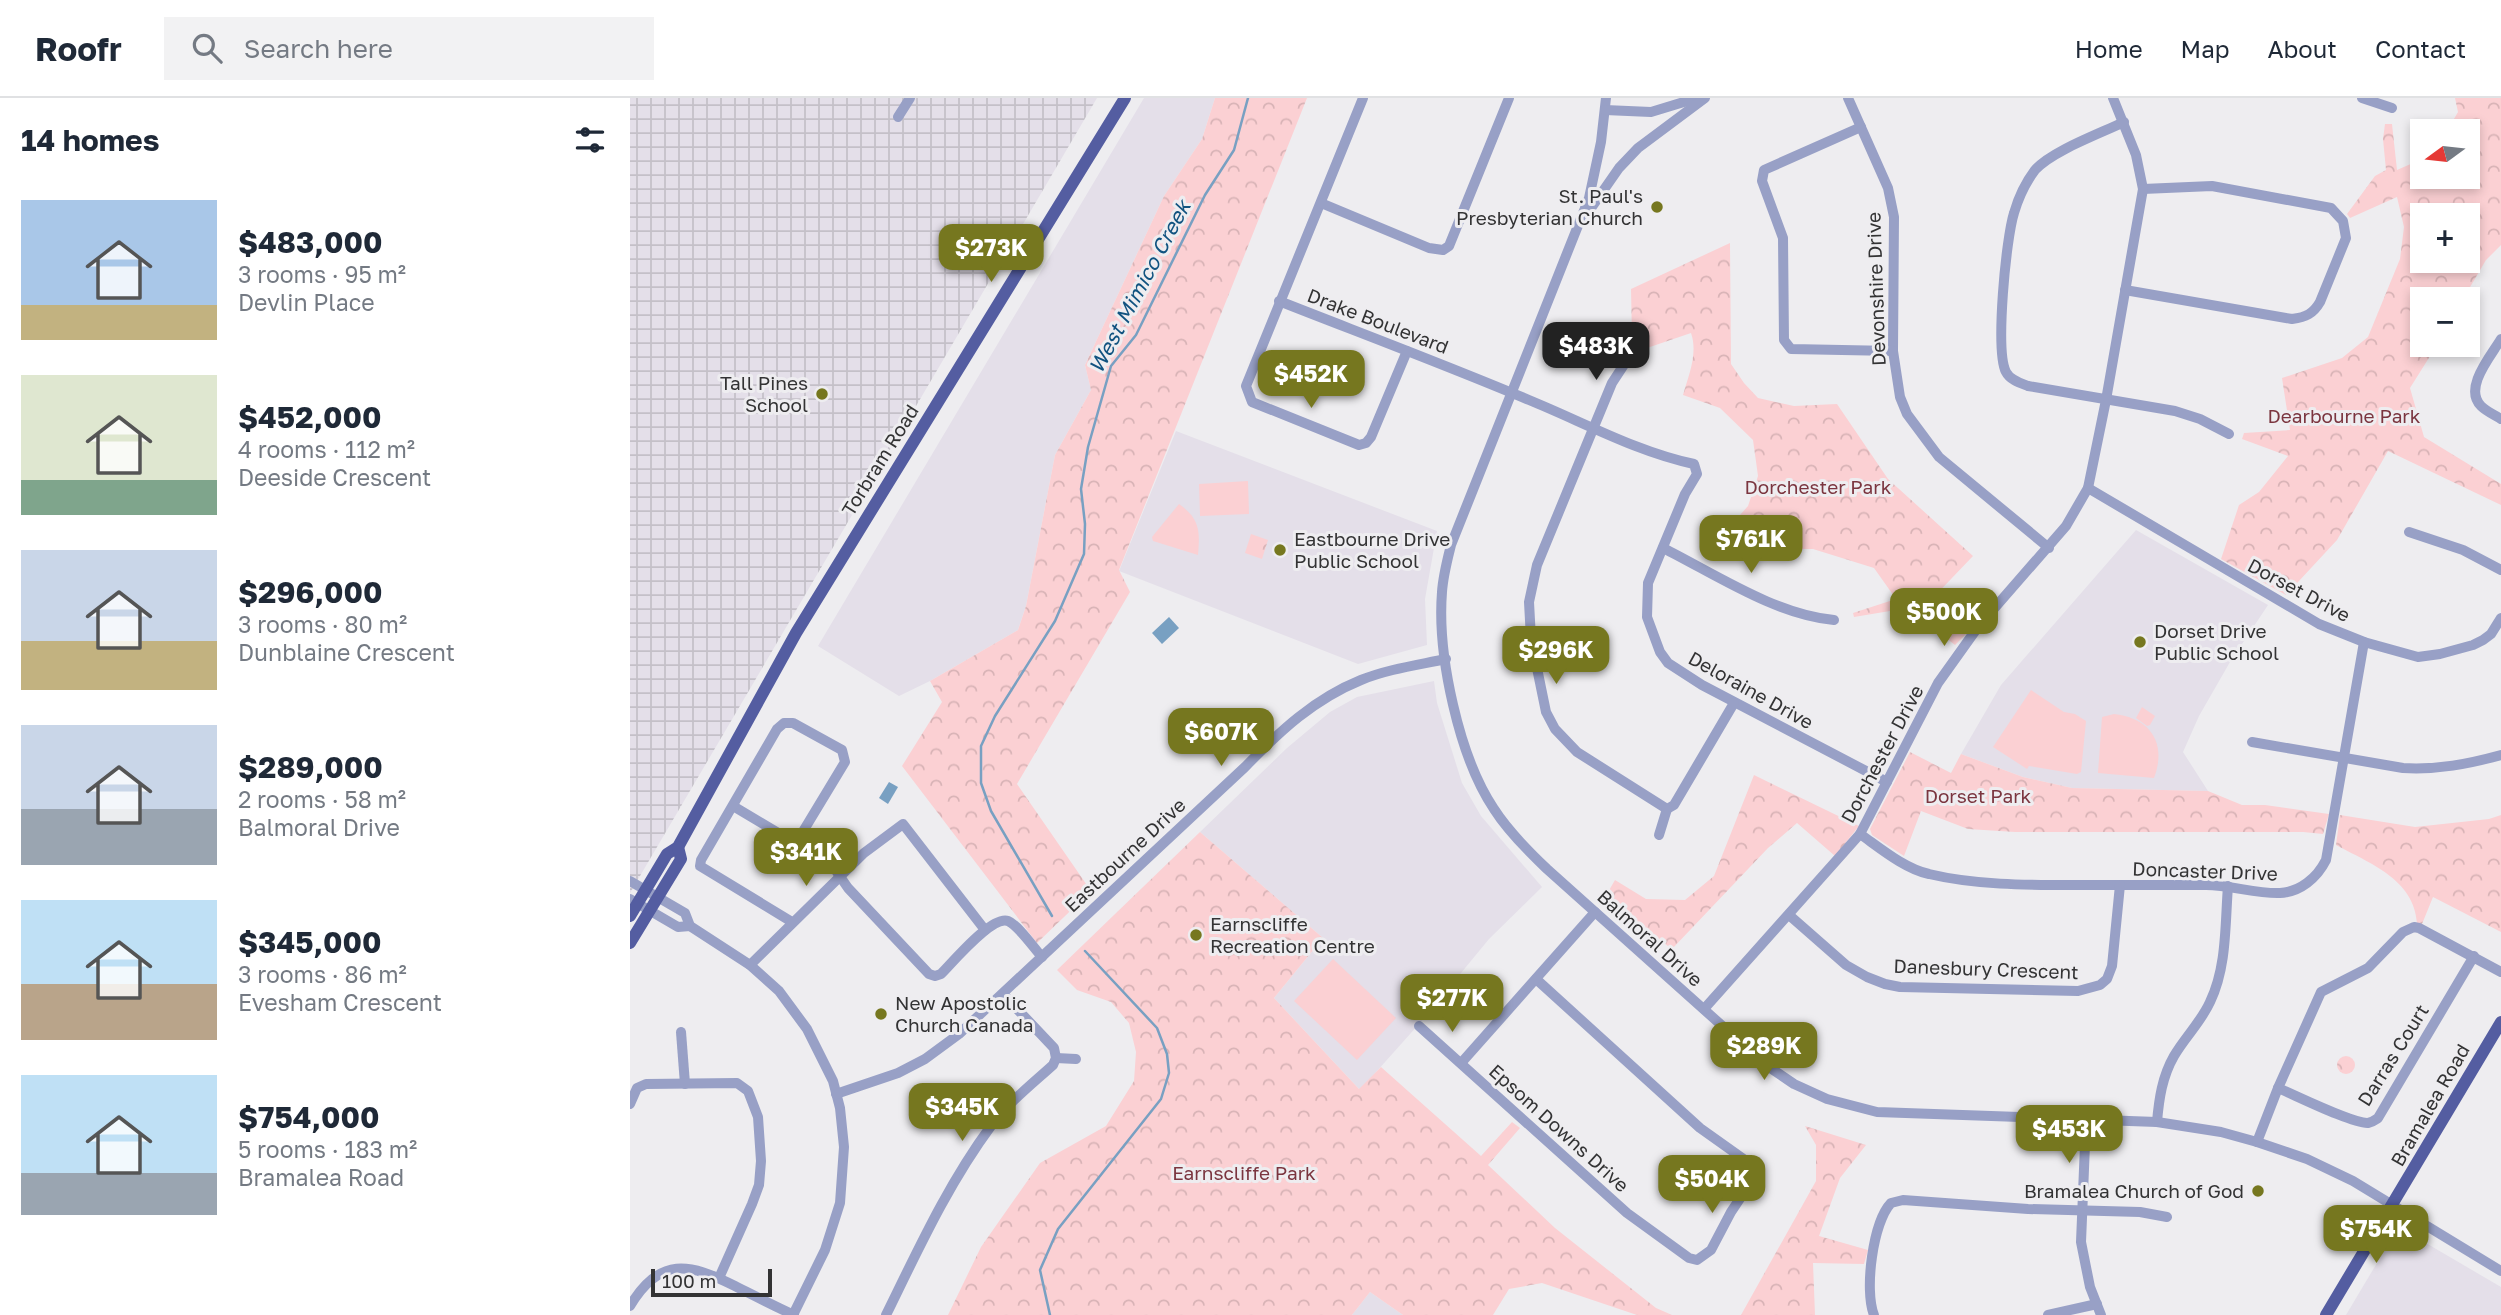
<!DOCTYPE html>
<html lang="en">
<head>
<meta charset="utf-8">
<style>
  :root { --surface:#fff; --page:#f2f2f3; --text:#1f2937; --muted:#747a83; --line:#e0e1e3; --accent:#76771f }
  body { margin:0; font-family:"Golos Text",sans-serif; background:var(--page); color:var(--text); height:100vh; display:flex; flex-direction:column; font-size:26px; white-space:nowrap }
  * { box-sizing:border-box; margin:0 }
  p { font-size:23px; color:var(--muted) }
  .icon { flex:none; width:38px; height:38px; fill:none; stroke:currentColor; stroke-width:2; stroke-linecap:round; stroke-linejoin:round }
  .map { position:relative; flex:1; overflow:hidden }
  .side { display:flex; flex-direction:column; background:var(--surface); width:630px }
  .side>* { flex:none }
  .needle { width:46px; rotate:255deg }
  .tools { position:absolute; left:1780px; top:21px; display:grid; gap:14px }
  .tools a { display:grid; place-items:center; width:70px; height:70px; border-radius:0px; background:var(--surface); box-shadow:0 4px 10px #0003; font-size:35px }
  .scale { position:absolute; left:21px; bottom:18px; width:121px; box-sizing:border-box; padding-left:7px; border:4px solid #333334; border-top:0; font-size:19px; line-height:24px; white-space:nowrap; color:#333334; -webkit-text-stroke:5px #eeedf0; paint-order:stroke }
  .price { position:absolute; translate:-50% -60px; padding:0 16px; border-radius:14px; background:var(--accent); color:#fff; font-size:23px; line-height:46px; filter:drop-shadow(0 2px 4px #0008) }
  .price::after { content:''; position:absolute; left:50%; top:42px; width:21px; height:16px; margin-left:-10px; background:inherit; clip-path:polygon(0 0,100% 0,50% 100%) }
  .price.active { background:#222; color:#fff }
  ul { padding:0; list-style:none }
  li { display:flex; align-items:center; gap:21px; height:175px; padding:0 21px }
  li span { display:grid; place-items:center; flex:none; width:196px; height:140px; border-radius:0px; color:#555 }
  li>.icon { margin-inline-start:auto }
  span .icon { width:84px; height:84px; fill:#fffc; stroke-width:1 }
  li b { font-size:30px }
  h2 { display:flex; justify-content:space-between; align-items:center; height:84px; padding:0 21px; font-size:30px }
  header { display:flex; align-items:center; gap:42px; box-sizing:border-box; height:98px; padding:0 35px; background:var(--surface); border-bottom:2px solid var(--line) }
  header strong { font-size:33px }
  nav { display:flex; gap:38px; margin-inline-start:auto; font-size:24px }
  .search { width:490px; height:63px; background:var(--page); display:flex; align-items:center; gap:18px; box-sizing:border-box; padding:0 24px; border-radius:0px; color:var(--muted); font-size:26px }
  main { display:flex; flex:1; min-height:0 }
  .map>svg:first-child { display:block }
  .built { fill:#e4dfe9 }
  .industrial { fill:url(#industrial-grid) }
  .grass { fill:#fbd0d3 }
  .park { fill:url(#park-crowns); fill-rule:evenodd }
  .water { fill:#78a0c2 }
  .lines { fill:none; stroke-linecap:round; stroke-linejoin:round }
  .stream { stroke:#78a0c2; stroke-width:2.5 }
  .minor { stroke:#98a0c6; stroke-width:10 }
  .major { stroke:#545da1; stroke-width:12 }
  .poi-dot { fill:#76771f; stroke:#eeedf0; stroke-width:2.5 }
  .labels { text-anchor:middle; stroke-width:6; stroke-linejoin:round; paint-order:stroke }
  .poi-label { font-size:19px; fill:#333334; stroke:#eeedf0; text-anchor:start }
  .street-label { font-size:19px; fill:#333334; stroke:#eeedf0 }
  .park-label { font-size:19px; fill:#7b353f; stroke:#eeedf0 }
  .water-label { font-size:21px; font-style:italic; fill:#115380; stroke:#eeedf0 }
</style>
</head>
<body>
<header>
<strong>Roofr</strong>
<div class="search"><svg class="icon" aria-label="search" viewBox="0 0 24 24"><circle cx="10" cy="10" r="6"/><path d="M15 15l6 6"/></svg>Search here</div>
<nav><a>Home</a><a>Map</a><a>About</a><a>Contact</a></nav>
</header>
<main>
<section class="side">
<h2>14 homes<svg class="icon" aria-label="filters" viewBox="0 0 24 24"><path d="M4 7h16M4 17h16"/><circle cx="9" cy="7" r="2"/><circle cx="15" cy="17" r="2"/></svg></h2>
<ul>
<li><span style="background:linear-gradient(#a9c7e8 75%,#c2b280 0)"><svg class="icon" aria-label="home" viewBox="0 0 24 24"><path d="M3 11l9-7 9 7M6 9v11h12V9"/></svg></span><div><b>$483,000</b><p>3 rooms · 95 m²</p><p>Devlin Place</p></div></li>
<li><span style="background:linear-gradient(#dfe7d0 75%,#7fa58c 0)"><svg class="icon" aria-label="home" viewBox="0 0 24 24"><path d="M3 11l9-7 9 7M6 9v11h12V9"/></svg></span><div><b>$452,000</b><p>4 rooms · 112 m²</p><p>Deeside Crescent</p></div></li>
<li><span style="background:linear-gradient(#c9d6e8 65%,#c2b280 0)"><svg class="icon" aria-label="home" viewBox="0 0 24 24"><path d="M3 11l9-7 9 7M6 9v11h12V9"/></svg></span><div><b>$296,000</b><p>3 rooms · 80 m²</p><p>Dunblaine Crescent</p></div></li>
<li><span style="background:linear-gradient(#c9d6e8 60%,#9aa5b1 0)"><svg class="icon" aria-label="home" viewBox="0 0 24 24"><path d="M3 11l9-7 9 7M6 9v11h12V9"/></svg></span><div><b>$289,000</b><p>2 rooms · 58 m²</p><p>Balmoral Drive</p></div></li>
<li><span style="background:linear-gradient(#bfe0f5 60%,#b9a48a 0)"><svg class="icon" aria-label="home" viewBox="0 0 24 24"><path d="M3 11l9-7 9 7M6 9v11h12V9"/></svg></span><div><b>$345,000</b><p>3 rooms · 86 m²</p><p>Evesham Crescent</p></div></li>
<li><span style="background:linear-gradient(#bfe0f5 70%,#9aa5b1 0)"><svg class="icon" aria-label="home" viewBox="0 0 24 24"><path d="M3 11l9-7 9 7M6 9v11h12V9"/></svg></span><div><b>$754,000</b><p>5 rooms · 183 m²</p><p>Bramalea Road</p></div></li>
</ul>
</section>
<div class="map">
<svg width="1871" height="1217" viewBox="0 0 1871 1217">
  <defs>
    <pattern id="industrial-grid" width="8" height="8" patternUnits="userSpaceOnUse" patternTransform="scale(1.75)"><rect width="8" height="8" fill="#e4dfe9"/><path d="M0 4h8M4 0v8" fill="none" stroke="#c4c0c8"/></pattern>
    <pattern id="park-crowns" width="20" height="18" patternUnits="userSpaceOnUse" patternTransform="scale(1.75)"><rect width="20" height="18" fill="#fbd0d3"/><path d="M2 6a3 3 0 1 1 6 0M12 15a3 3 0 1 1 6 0" fill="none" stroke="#d8b3b6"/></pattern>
  </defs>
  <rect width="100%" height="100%" fill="#eeedf0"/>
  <g class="built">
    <polygon points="514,0 585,0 572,41 534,98 455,267 461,292 425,357 396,508 388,532 300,583 269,598 188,548"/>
    <polygon points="546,333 807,433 795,501 797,547 728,566 489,473"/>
    <polygon points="1506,432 1638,507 1600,564 1569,618 1553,654 1578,693 1442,690 1393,679 1331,656 1371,587"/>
    <polygon points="804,583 807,605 832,685 851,718 912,789 859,841 789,926 730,992 644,900 693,840 570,734 657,650 700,614 727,599"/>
    <polygon points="1772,1131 1871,1189 1871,1217 1716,1217 1766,1133"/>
    <polygon points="740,1194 773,1217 722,1217"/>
  </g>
  <polygon class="industrial" points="0,0 467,0 0,795"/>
  <g class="grass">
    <polygon points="618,383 619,416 570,418 569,386"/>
    <path d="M549 406C570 421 570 433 568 457L523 443 522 439Z"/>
    <polygon points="1401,592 1434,614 1445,616 1456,623 1451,674 1447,676 1399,668 1397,671 1363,649"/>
    <path d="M1484 616C1521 620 1537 646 1524 680L1468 675 1472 619Z"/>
    <polygon points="703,861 766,920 727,962 664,903"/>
  </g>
  <g class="park">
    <polygon points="585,0 677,0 489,472 500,494 387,686 461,793 407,845 272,668 312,604 300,583 388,532 396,508 425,357 461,292 455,267 534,98 572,41"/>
    <path d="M1825 0H1871V147L1856 162 1833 201H1792V247H1807L1780 290 1794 339 1871 386V407L1758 353 1707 442 1656 497 1591 461 1609 407 1629 394 1658 358 1612 341 1614 335 1660 332 1652 280 1712 260 1738 239 1770 161 1774 129 1767 99 1720 120 1717 116 1745 78 1756 72 1753 41 1755 26H1762L1767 72 1792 61V79H1838V33H1817L1828 14ZM1792 117H1838V163H1792Z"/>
    <path d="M1100 145 1101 266 1114 285 1128 300 1164 308 1207 306 1258 381 1343 458 1300 503 1338 534 1325 547 1278 510 1224 519 1223 515 1266 501 1244 470 1183 451H1155L1102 426 1118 408 1128 378 1123 342 1090 310 1053 297C1059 277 1068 255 1061 235L1017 250 1002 239 1001 191Z"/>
    <polygon points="621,436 638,442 632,461 615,455"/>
    <polygon points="1512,609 1525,618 1520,627 1517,628 1506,620"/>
    <polygon points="1280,654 1321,675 1331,656 1393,679 1442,690 1578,693 1612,707 1635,707 1699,716 1693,736 1673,734 1385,734 1338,731 1291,713 1274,758 1242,737 1240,731"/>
    <polygon points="1124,677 1229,728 1205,758 1167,725 1138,750 1042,851 974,801 985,782 1016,801 1055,802 1084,778"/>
    <path d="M1710 717 1785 729 1859 721 1871 717V834L1803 799 1792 826 1787 825C1784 781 1739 765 1706 747Z"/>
    <polygon points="570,734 693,840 644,900 729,991 751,969 851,1058 882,1024 890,1030 858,1067 925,1130 1026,1210 1042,1217 1007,1217 912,1185 879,1191 863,1217 773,1217 740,1194 722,1217 318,1217 351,1149 410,1065 476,1028 504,983 506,954 499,925 481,904 447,892 427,872"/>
    <circle cx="1716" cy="967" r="9"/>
    <polygon points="1175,1028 1236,1047 1210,1080 1189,1138 1238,1152 1234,1166 1183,1165 1185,1217 1111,1217 1186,1083 1186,1047"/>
  </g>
  <g class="water">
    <polygon points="539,519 549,530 532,546 522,535"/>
    <polygon points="259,684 268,689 258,706 249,700"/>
  </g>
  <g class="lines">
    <g class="stream">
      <polyline points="422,818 361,713 351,685 351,648 365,618 425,523 454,456 455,426 451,391 458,349 481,268 506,237 575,97 604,52 618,0"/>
      <polyline points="420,1217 410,1172 428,1131 531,1001 539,975 537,956 527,930 455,853"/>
    </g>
    <g class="minor">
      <polyline points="733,0 616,288 622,304 729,347 736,345 741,339 777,253"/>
      <path d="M976 0 971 44 959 100 821 447C817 463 813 478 812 494 807 557 829 659 864 711 878 733 898 753 917 771L1136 967 1164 986 1197 1001 1247 1014 1527 1024 1591 1034 1627 1044 1677 1061 1723 1083 1871 1173"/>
      <polyline points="1218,0 1258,90 1264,119 1263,253 1270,299 1277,316 1309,359 1419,450"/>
      <polyline points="1732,0 1762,10"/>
      <polyline points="975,12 1021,14 1067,0"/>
      <polyline points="268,19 280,0"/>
      <path d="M1494 24C1469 36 1422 53 1405 72 1396 84 1388 101 1384 115 1376 140 1365 253 1376 274 1380 282 1390 285 1398 288L1545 313 1570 321 1599 336"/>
      <polyline points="1231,29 1134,72 1132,83 1153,140 1154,242 1161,251 1263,253"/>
      <polyline points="691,105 799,150 813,152 819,148 879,0"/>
      <polyline points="957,116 989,70 1008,50 1075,0"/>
      <path d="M1495 192 1662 221C1676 219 1683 216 1690 204L1716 140 1713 123 1701 110 1582 88 1513 91"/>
      <path d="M649 203C733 236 816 267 899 302 953 324 1007 354 1064 366L1067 376 1055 396 1018 485 1017 519 1030 554 1038 565 1072 587 1257 684"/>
      <path d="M1871 241C1861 258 1833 290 1851 308 1857 314 1865 317 1871 321"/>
      <polyline points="1001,256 982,285 907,467 899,504 901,541 916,614 925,631 947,654 1037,711 1044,707 1104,605"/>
      <polyline points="1458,390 1689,526 1734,544 1788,559 1810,556 1843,547 1853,542 1861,536 1871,520"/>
      <polyline points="1779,434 1833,452 1871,472"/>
      <path d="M1033 450C1085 476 1146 517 1204 522"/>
      <path d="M1622 644 1773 670C1808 672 1838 666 1871 657"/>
      <path d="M103 708 202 767 218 790 299 876 305 878 311 876C323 864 362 817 378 823 388 827 404 850 412 859"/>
      <path d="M1230 736C1250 750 1275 771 1299 776 1345 787 1395 787 1442 787 1487 787 1531 787 1576 787 1600 787 1627 796 1650 795 1670 794 1687 780 1696 762L1734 544"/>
      <polyline points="1029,737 1037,711"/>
      <polyline points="0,783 55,815 60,828 120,867 149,893 177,931 203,983 210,1010 214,1049 210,1105 195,1152 163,1217"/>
      <polyline points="0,801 48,829 60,828"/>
      <polyline points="1159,817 1216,867 1237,879 1255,886 1270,889 1448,893 1470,887 1477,881 1482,868 1490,787"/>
      <polyline points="162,824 70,768 71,762 147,631 154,625 163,625 212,652 215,664 166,745"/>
      <polyline points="120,867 234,755 273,726 355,832"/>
      <polyline points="1074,911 1230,736 1308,585 1348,529 1436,428 1458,390 1476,302 1513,91 1506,57 1483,0"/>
      <polyline points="789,928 997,1115 1059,1160 1067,1162 1081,1152 1101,1114 1123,1081 1124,1073 1122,1067 1070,1030 906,881"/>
      <polyline points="51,934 55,986"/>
      <polyline points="426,960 446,961"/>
      <polyline points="832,964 965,814"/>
      <path d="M1648 990C1665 997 1723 1026 1738 1025 1743 1024 1745 1022 1748 1020L1844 858"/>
      <path d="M206 996 268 975 295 961 329 936 615 669C650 633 684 601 731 582 758 571 788 567 816 561"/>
      <polyline points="0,1006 7,990 16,986 107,985 118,993 128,1019 131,1063 129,1087 122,1106 89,1180"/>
      <polyline points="1456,1022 1451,1144 1460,1189 1471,1217"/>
      <path d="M1527 1024C1529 1001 1532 979 1544 958 1555 939 1571 924 1580 904 1597 869 1595 826 1598 788"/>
      <polyline points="1627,1044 1648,990 1691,894 1738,870 1773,834 1784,829 1789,830 1871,874"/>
      <path d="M0 1208C30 1158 59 1165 105 1188 125 1198 144 1208 164 1217"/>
      <path d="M256 1217C288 1152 318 1086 361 1028 378 1005 402 986 423 967L426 960 424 950 373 896"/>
      <path d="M1244 1217C1234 1192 1243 1124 1261 1105L1273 1102 1398 1111 1510 1114 1537 1119"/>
      <polyline points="1418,1217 1467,1206"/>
    </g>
    <g class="major">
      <polyline points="0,818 37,756 48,749 166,535 495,0"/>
      <polyline points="0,845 51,761 48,749"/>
      <polyline points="1696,1217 1871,924"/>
    </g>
  </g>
  <g class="poi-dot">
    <circle cx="1027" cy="109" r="7"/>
    <circle cx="192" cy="296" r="7"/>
    <circle cx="650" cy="452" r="7"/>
    <circle cx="1510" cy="544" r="7"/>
    <circle cx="566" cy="837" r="7"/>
    <circle cx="251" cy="916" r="7"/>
    <circle cx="1628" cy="1093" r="7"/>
  </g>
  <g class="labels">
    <g class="poi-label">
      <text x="1013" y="105" text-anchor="end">St. Paul's<tspan x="1013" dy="22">Presbyterian Church</tspan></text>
      <text x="178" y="292" text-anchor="end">Tall Pines<tspan x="178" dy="22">School</tspan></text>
      <text x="664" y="448">Eastbourne Drive<tspan x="664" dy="22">Public School</tspan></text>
      <text x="1524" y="540">Dorset Drive<tspan x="1524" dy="22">Public School</tspan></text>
      <text x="580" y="833">Earnscliffe<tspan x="580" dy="22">Recreation Centre</tspan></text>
      <text x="265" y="912">New Apostolic<tspan x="265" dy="22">Church Canada</tspan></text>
      <text x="1614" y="1100" text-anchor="end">Bramalea Church of God</text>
    </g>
    <g class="street-label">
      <text transform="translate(1246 191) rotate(-92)" y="7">Devonshire Drive</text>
      <text transform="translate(748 223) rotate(21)" y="7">Drake Boulevard</text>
      <text transform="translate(250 362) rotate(-58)" y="7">Torbram Road</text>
      <text transform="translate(1669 492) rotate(28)" y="7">Dorset Drive</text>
      <text transform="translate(1121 592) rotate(29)" y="7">Deloraine Drive</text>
      <text transform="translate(1252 656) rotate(-62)" y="7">Dorchester Drive</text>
      <text transform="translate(495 757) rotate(-43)" y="7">Eastbourne Drive</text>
      <text transform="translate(1575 773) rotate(2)" y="7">Doncaster Drive</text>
      <text transform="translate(1020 840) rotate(42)" y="7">Balmoral Drive</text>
      <text transform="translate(1356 871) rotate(2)" y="7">Danesbury Crescent</text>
      <text transform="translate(1763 957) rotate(-58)" y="7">Darras Court</text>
      <text transform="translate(1800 1007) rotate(-60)" y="7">Bramalea Road</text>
      <text transform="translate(929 1030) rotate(42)" y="7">Epsom Downs Drive</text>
    </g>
    <g class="park-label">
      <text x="1714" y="325">Dearbourne Park</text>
      <text x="1188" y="396">Dorchester Park</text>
      <text x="1348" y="705">Dorset Park</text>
      <text x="614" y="1082">Earnscliffe Park</text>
    </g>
    <g class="water-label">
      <text transform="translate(510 189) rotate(-62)" y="7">West Mimico Creek</text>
    </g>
  </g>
</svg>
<div class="tools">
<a><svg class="needle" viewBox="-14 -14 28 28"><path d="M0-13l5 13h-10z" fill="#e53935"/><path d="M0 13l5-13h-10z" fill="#747a83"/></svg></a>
<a>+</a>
<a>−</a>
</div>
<div class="scale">100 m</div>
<b class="price" style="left:361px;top:186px">$273K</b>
<b class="price active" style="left:966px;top:284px">$483K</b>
<b class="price" style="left:681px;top:312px">$452K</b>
<b class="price" style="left:1121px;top:477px">$761K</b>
<b class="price" style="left:1314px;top:550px">$500K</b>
<b class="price" style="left:926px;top:588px">$296K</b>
<b class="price" style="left:591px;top:670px">$607K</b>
<b class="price" style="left:176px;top:790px">$341K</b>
<b class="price" style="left:822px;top:936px">$277K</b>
<b class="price" style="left:1134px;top:984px">$289K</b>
<b class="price" style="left:332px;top:1045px">$345K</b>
<b class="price" style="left:1439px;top:1067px">$453K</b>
<b class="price" style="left:1082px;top:1117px">$504K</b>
<b class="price" style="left:1746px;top:1167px">$754K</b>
</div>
</main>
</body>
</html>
